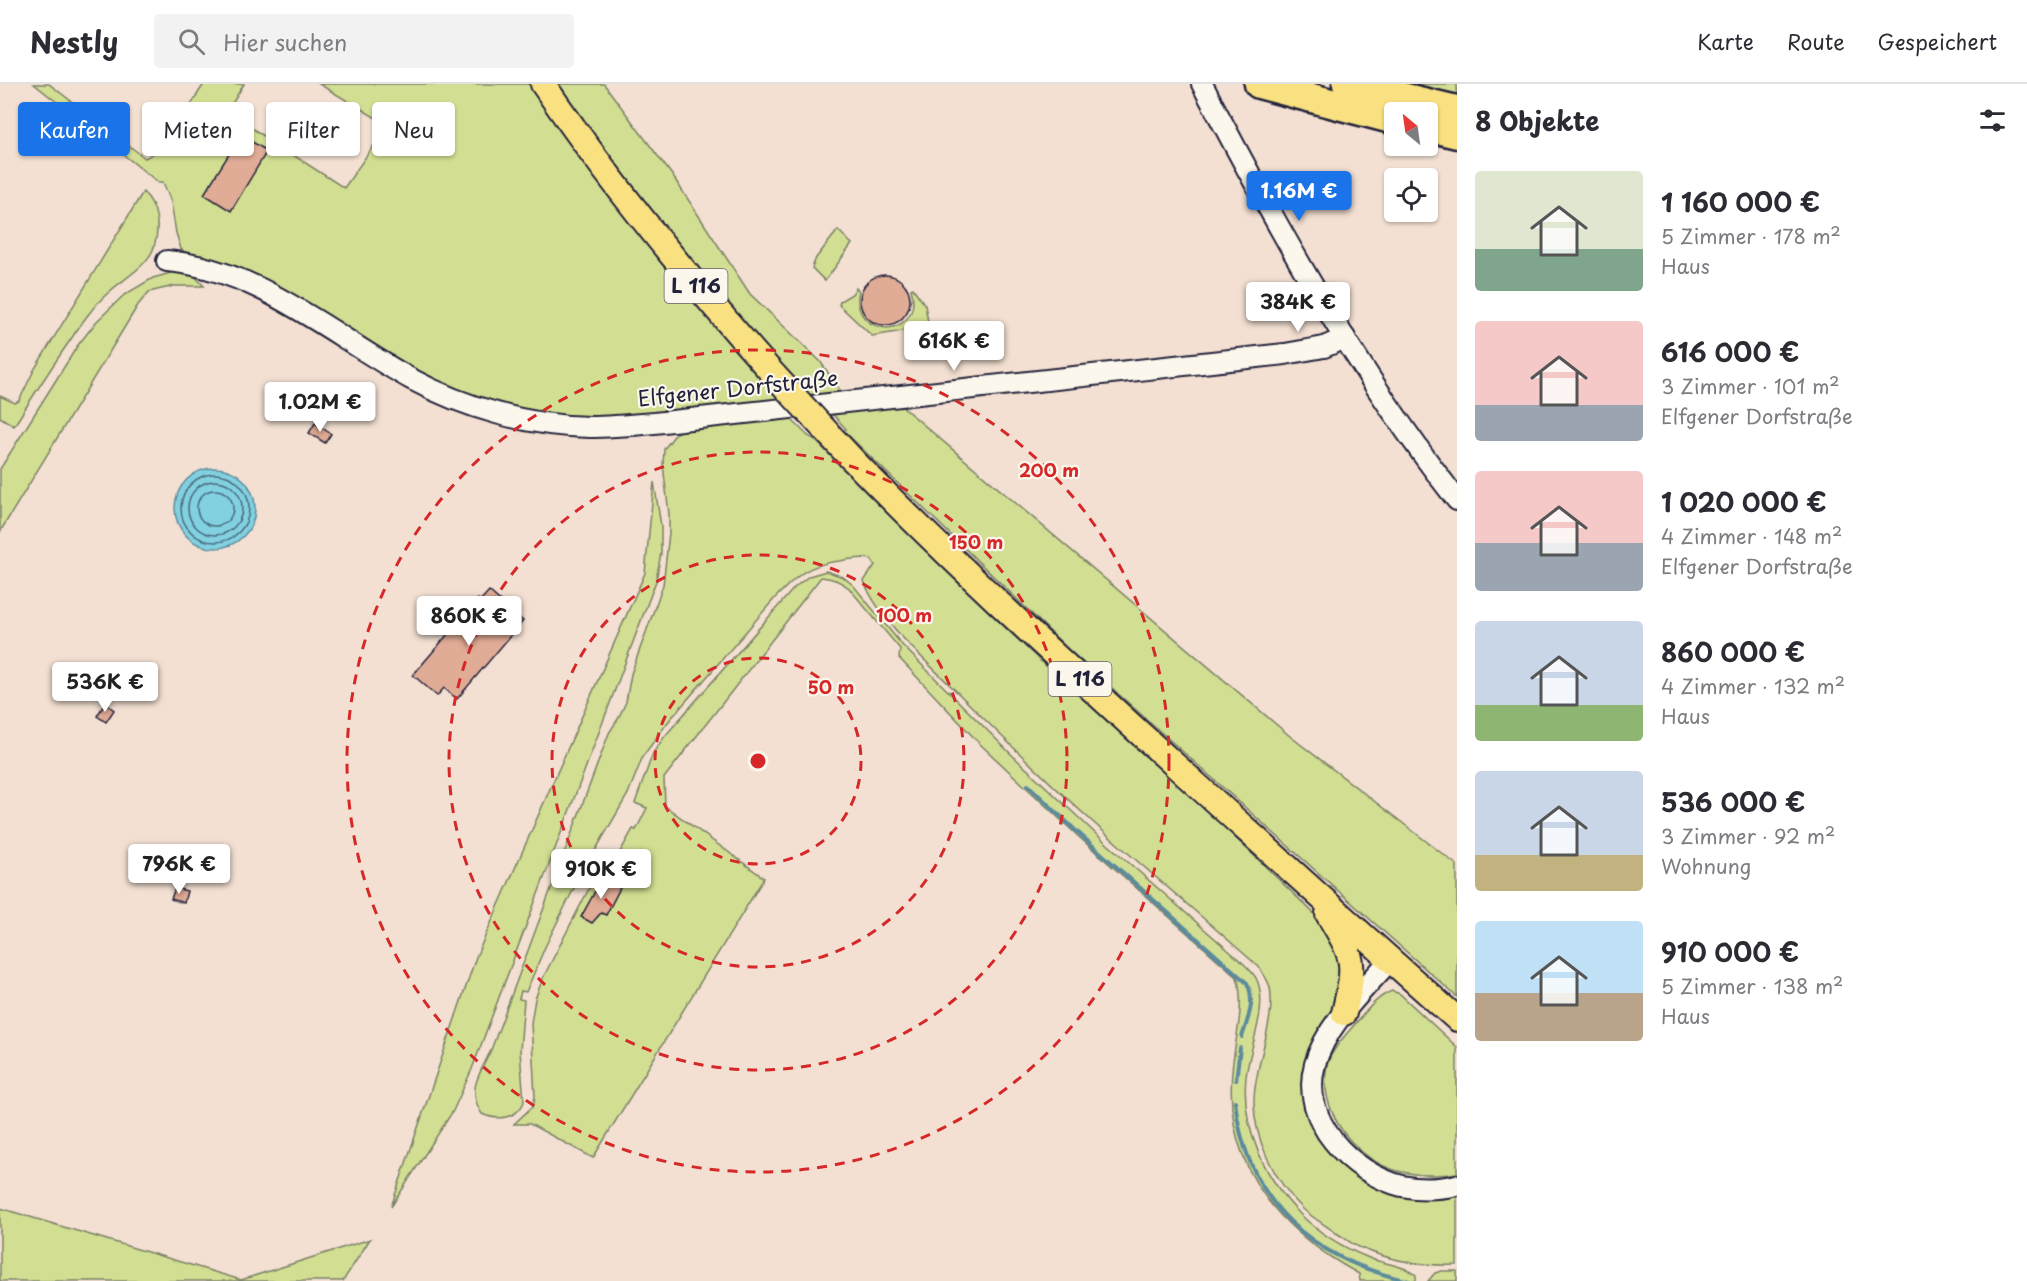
<!DOCTYPE html>
<html lang="de">
<head>
<meta charset="utf-8">
<style>
  :root { --surface:#fff; --page:#f2f2f3; --text:#2b2b33; --muted:#7c7c81; --line:#e1e1e2; --accent:#1a73e8 }
  body { margin:0; font-family:"Playpen Sans",sans-serif; background:var(--page); color:var(--text); height:100vh; display:flex; flex-direction:column; font-size:22px; white-space:nowrap }
  * { box-sizing:border-box; margin:0 }
  p { font-size:20px; color:var(--muted) }
  .icon { flex:none; width:33px; height:33px; fill:none; stroke:currentColor; stroke-width:2; stroke-linecap:round; stroke-linejoin:round }
  .map { position:relative; flex:1; overflow:hidden }
  .sheet { display:flex; flex-direction:column; background:var(--surface); width:570px }
  .sheet>* { flex:none }
  .guide { position:absolute; left:18px; top:18px; width:570px; height:54px; display:flex; gap:12px }
  .needle { width:39px; rotate:331deg }
  .buttons { position:absolute; left:1384px; top:18px; display:grid; gap:12px }
  .buttons a { display:grid; place-items:center; width:54px; height:54px; border-radius:6px; background:var(--surface); box-shadow:0 2px 4px #0004; font-size:30px }
  .price { position:absolute; translate:-50% -51px; padding:0 14px; border-radius:6px; background:#fff; color:#222; font-size:20px; line-height:39px; filter:drop-shadow(0 2px 3px #0008) }
  .price::after { content:''; position:absolute; left:50%; top:36px; width:18px; height:14px; margin-left:-9px; background:inherit; clip-path:polygon(0 0,100% 0,50% 100%) }
  .price.selected { background:var(--accent); color:#fff }
  ul { padding:0; list-style:none }
  li { display:flex; align-items:center; gap:18px; height:150px; padding:0 18px }
  li span { display:grid; place-items:center; flex:none; width:168px; height:120px; border-radius:6px; color:#555 }
  li>.icon { margin-inline-start:auto }
  span .icon { width:72px; height:72px; fill:#fffc; stroke-width:1 }
  li b { font-size:26px }
  h2 { display:flex; justify-content:space-between; align-items:center; height:72px; padding:0 18px; font-size:26px }
  .chip { padding:0 21px; border-radius:6px; background:var(--surface); box-shadow:0 2px 4px #0004; font-size:21px; line-height:54px }
  .chip.selected { background:var(--accent); color:#fff }
  header { display:flex; align-items:center; gap:36px; box-sizing:border-box; height:84px; padding:0 30px; background:var(--surface); border-bottom:2px solid var(--line) }
  header strong { font-size:28px }
  nav { display:flex; gap:33px; margin-inline-start:auto; font-size:21px }
  .search { width:420px; height:54px; background:var(--page); display:flex; align-items:center; gap:15px; box-sizing:border-box; padding:0 21px; border-radius:6px; color:var(--muted); font-size:22px }
  main { display:flex; flex:1; min-height:0 }
  .map>svg:first-child { display:block }
  .green { fill:#d2de91; stroke:#7a8066; stroke-width:1.5 }
  .water { fill:#82d1e0; stroke:#5c8b9e; stroke-width:1.5 }
  .lines { fill:none; stroke-linecap:round; stroke-linejoin:round }
  .shore { stroke:#48687d; stroke-width:1.5 }
  .stream { stroke:#5c8b9e; stroke-width:4 }
  .building { fill:#e1ac96; stroke:#22223b; stroke-width:1.5 }
  .minor-casing { stroke:#22223b; stroke-width:24 }
  .major-casing { stroke:#22223b; stroke-width:28 }
  .highway-casing { stroke:#22223b; stroke-width:33 }
  .minor { stroke:#fbf7ec; stroke-width:20 }
  .major { stroke:#f9e181; stroke-width:24 }
  .highway { stroke:#f9e181; stroke-width:28 }
  .major-bridge-casing { stroke:#22223b; stroke-width:28; stroke-linecap:butt }
  .major-bridge { stroke:#f9e181; stroke-width:24 }
  .ring { fill:none; stroke:#d62828; stroke-width:3; stroke-dasharray:10 8 }
  .labels { text-anchor:middle; stroke-width:4.5; stroke-linejoin:round; paint-order:stroke }
  .shield { fill:#fbf7ec; stroke:#636270; stroke-width:1.5 }
  .shield-label { font-size:20px; font-weight:bold; fill:#22223b }
  .street-label { font-size:21px; fill:#22223b; stroke:#fbf7ec }
  .centre { fill:#d62828; stroke:#fbf7ec; stroke-width:3 }
  .ring-label { font-size:18px; text-anchor:middle; font-weight:bold; fill:#d62828; stroke:#fbf7ec; stroke-width:4.5; stroke-linejoin:round; paint-order:stroke }
</style>
</head>
<body>
<header>
<strong>Nestly</strong>
<div class="search"><svg class="icon" aria-label="search" viewBox="0 0 24 24"><circle cx="10" cy="10" r="6"/><path d="M15 15l6 6"/></svg>Hier suchen</div>
<nav><a>Karte</a><a>Route</a><a>Gespeichert</a></nav>
</header>
<main>
<div class="map">
<svg width="1457" height="1197" viewBox="0 0 1457 1197">
  <rect width="100%" height="100%" fill="#f3e0d2"/>
  <filter id="ink" filterUnits="userSpaceOnUse"><feTurbulence type="fractalNoise" baseFrequency=".0167" numOctaves="2"/><feDisplacementMap in="SourceGraphic" scale="12" xChannelSelector="R" yChannelSelector="G"/><feConvolveMatrix kernelMatrix="1 2 1 2 8 2 1 2 1" color-interpolation-filters="sRGB"/></filter>
  <g filter="url(#ink)">
    <g class="green">
      <path d="M34 0H49L145 74C170 63 189 22 204 0H244L227 28 344 104 388 41 319 0H604L672 91 750 210 820 277 842 309 892 314 1291 653 1457 781V913L1068 565 844 347 846 345 828 325 571 334 531 327 481 314 419 289 310 223 245 187 191 174 181 165 176 149 171 118 163 98H158Z"/>
      <polygon points="1408,0 1457,0 1457,12"/>
      <path d="M143 108C158 121 160 145 154 163 148 182 123 195 109 208 93 222 81 240 69 258 50 285 32 314 14 342L0 333V312L15 319 19 317 34 286Z"/>
      <polygon points="838,146 852,160 825,197 812,184 816,174"/>
      <polygon points="178,187 190,187 204,202 174,202 149,208 138,221 0,448 0,385 78,261 97,237 124,211 153,194"/>
      <path d="M856 204 859 207C850 242 897 258 911 228 914 221 913 212 911 205L913 204 925 221 929 243 872 252 839 221 840 217 852 210Z"/>
      <path d="M788 332 808 352 814 355 932 473 1035 572 1220 739 1328 843 1347 895 1306 986 1343 1079 1457 1109V1181C1424 1182 1390 1177 1359 1163 1351 1160 1344 1153 1336 1149 1325 1141 1313 1134 1303 1125 1275 1097 1253 1055 1254 1015 1255 980 1276 937 1270 903 1268 896 1263 889 1259 883 1205 835 1149 788 1095 740 1046 696 1000 651 954 605 925 576 878 535 864 497L875 481 871 475C859 473 851 475 839 477 806 481 797 492 775 514L668 638 643 672 628 710 577 798 545 863 526 908 521 907 519 915 524 916 520 967 524 1018C517 1035 497 1037 482 1030 466 1005 480 990 491 966L609 649 618 635 626 618 631 590 663 501 669 449V430L663 381 664 365 677 348Z"/>
      <polygon points="654,398 661,442 661,469 656,497 472,985 453,1027 391,1123 476,873 645,489"/>
      <path d="M826 487 843 493 853 501 902 561 1012 671 1095 749 1244 880C1248 884 1253 889 1256 894 1270 921 1249 964 1246 993 1241 1043 1265 1095 1300 1130 1319 1149 1344 1164 1369 1174 1384 1180 1404 1181 1416 1191V1197H1360L1359 1190C1279 1147 1224 1084 1232 988 1234 957 1246 924 1237 893L1080 754 981 661 899 574 900 565 849 504C840 497 833 494 821 493L664 694 665 722 764 794 593 1074 530 1040H514L533 1022 535 1013 531 939 535 915 543 894 598 787 610 786 633 745 636 746 647 724 635 719 653 669 665 652 795 503 809 492Z"/>
      <path d="M1392 907 1400 910 1457 963V1089C1438 1092 1421 1092 1402 1088 1359 1079 1320 1032 1326 987 1328 969 1344 953 1355 940 1366 928 1376 913 1392 907Z"/>
      <polygon points="0,1124 241,1196 370,1155 343,1197 0,1197"/>
      <polygon points="1442,1187 1457,1187 1457,1197 1428,1197 1435,1189"/>
    </g>
    <circle class="water" cx="215" cy="424" r="40"/>
    <g class="lines">
      <g class="shore">
        <circle cx="215" cy="424" r="34"/>
        <circle cx="215" cy="424" r="27"/>
        <circle cx="215" cy="424" r="18"/>
      </g>
      <g class="stream">
        <path d="M1028 701 1075 746 1247 899C1256 918 1248 934 1242 953"/>
        <polyline points="1236,996 1240,964"/>
        <path d="M1235 1017C1246 1118 1312 1176 1409 1197"/>
      </g>
    </g>
    <g class="building">
      <polygon points="241,51 267,67 231,127 204,110"/>
      <circle cx="885" cy="216" r="25"/>
      <polygon points="315,339 331,350 325,359 309,349"/>
      <polygon points="489,507 523,537 457,615 444,604 437,612 413,591 478,515 480,517"/>
      <polygon points="105,619 114,626 106,638 97,632"/>
      <polygon points="603,793 621,802 606,831 601,829 592,839 581,833"/>
      <polygon points="175,804 187,807 184,819 171,815"/>
    </g>
    <g class="lines">
      <defs>
        <g id="minor">
          <path d="M1202 0C1277 144 1357 288 1457 416"/>
          <path d="M167 177C259 185 333 252 411 295 465 324 529 342 590 343 611 343 632 341 654 339L1285 270 1324 263 1345 254"/>
          <path d="M1390 876C1363 907 1327 939 1315 980 1299 1036 1351 1089 1402 1102 1420 1106 1439 1105 1457 1101"/>
        </g>
        <g id="major">
          <path d="M543 0C613 103 692 199 775 292"/>
          <path d="M851 374C955 481 1066 582 1177 683 1270 767 1363 852 1457 935"/>
          <path d="M1328 830C1355 875 1356 878 1344 929"/>
        </g>
        <g id="highway">
          <polyline points="1259,0 1395,36"/>
          <polyline points="1347,0 1457,26"/>
          <polyline points="1428,43 1457,50"/>
        </g>
      </defs>
      <use href="#minor" class="minor-casing"/>
      <use href="#major" class="major-casing"/>
      <use href="#highway" class="highway-casing"/>
      <use href="#minor" class="minor"/>
      <use href="#major" class="major"/>
      <use href="#highway" class="highway"/>
      <defs>
        <polyline id="major-bridge" points="775,292 851,374"/>
      </defs>
      <use href="#major-bridge" class="major-bridge-casing"/>
      <use href="#major-bridge" class="major-bridge"/>
    </g>
  </g>
  <g class="ring">
    <circle cx="758" cy="677" r="103"/>
    <circle cx="758" cy="677" r="206"/>
    <circle cx="758" cy="677" r="309"/>
    <circle cx="758" cy="677" r="411"/>
  </g>
  <g class="labels">
    <g class="shield">
      <rect x="664.5" y="185" width="63" height="34" rx="4.5"/>
      <rect x="1048.5" y="578" width="63" height="34" rx="4.5"/>
    </g>
    <g class="shield-label">
      <text x="696" y="209">L 116</text>
      <text x="1080" y="602">L 116</text>
    </g>
    <g class="street-label">
      <text transform="translate(738 305) rotate(-6)" y="7">Elfgener Dorfstraße</text>
    </g>
  </g>
  <circle cx="758" cy="677" r="9" class="centre"/>
  <g class="ring-label">
    <text x="1049" y="393">200 m</text>
    <text x="976" y="465">150 m</text>
    <text x="904" y="538">100 m</text>
    <text x="831" y="610">50 m</text>
  </g>
</svg>
<div class="buttons">
<a><svg class="needle" viewBox="-14 -14 28 28"><path d="M0-13l5 13h-10z" fill="#e53935"/><path d="M0 13l5-13h-10z" fill="#7c7c81"/></svg></a>
<a><svg class="icon" aria-label="locate" viewBox="0 0 24 24"><circle cx="12" cy="12" r="6"/><path d="M12 2v4M12 18v4M2 12h4M18 12h4"/></svg></a>
</div>
<b class="price selected" style="left:1299px;top:138px">1.16M €</b>
<b class="price" style="left:1298px;top:249px">384K €</b>
<b class="price" style="left:954px;top:288px">616K €</b>
<b class="price" style="left:320px;top:349px">1.02M €</b>
<b class="price" style="left:469px;top:563px">860K €</b>
<b class="price" style="left:105px;top:629px">536K €</b>
<b class="price" style="left:179px;top:811px">796K €</b>
<b class="price" style="left:601px;top:816px">910K €</b>
<div class="guide">
<a class="chip selected">Kaufen</a>
<a class="chip">Mieten</a>
<a class="chip">Filter</a>
<a class="chip">Neu</a>
</div>
</div>
<section class="sheet">
<h2>8 Objekte<svg class="icon" aria-label="filters" viewBox="0 0 24 24"><path d="M4 7h16M4 17h16"/><circle cx="9" cy="7" r="2"/><circle cx="15" cy="17" r="2"/></svg></h2>
<ul>
<li><span style="background:linear-gradient(#dfe7d0 65%,#7fa58c 0)"><svg class="icon" aria-label="home" viewBox="0 0 24 24"><path d="M3 11l9-7 9 7M6 9v11h12V9"/></svg></span><div><b>1 160 000 €</b><p>5 Zimmer · 178 m²</p><p>Haus</p></div></li>
<li><span style="background:linear-gradient(#f6c9c9 70%,#9aa5b1 0)"><svg class="icon" aria-label="home" viewBox="0 0 24 24"><path d="M3 11l9-7 9 7M6 9v11h12V9"/></svg></span><div><b>616 000 €</b><p>3 Zimmer · 101 m²</p><p>Elfgener Dorfstraße</p></div></li>
<li><span style="background:linear-gradient(#f6c9c9 60%,#9aa5b1 0)"><svg class="icon" aria-label="home" viewBox="0 0 24 24"><path d="M3 11l9-7 9 7M6 9v11h12V9"/></svg></span><div><b>1 020 000 €</b><p>4 Zimmer · 148 m²</p><p>Elfgener Dorfstraße</p></div></li>
<li><span style="background:linear-gradient(#c9d6e8 70%,#8fb573 0)"><svg class="icon" aria-label="home" viewBox="0 0 24 24"><path d="M3 11l9-7 9 7M6 9v11h12V9"/></svg></span><div><b>860 000 €</b><p>4 Zimmer · 132 m²</p><p>Haus</p></div></li>
<li><span style="background:linear-gradient(#c9d6e8 70%,#c2b280 0)"><svg class="icon" aria-label="home" viewBox="0 0 24 24"><path d="M3 11l9-7 9 7M6 9v11h12V9"/></svg></span><div><b>536 000 €</b><p>3 Zimmer · 92 m²</p><p>Wohnung</p></div></li>
<li><span style="background:linear-gradient(#bfe0f5 60%,#b9a48a 0)"><svg class="icon" aria-label="home" viewBox="0 0 24 24"><path d="M3 11l9-7 9 7M6 9v11h12V9"/></svg></span><div><b>910 000 €</b><p>5 Zimmer · 138 m²</p><p>Haus</p></div></li>
</ul>
</section>
</main>
</body>
</html>
